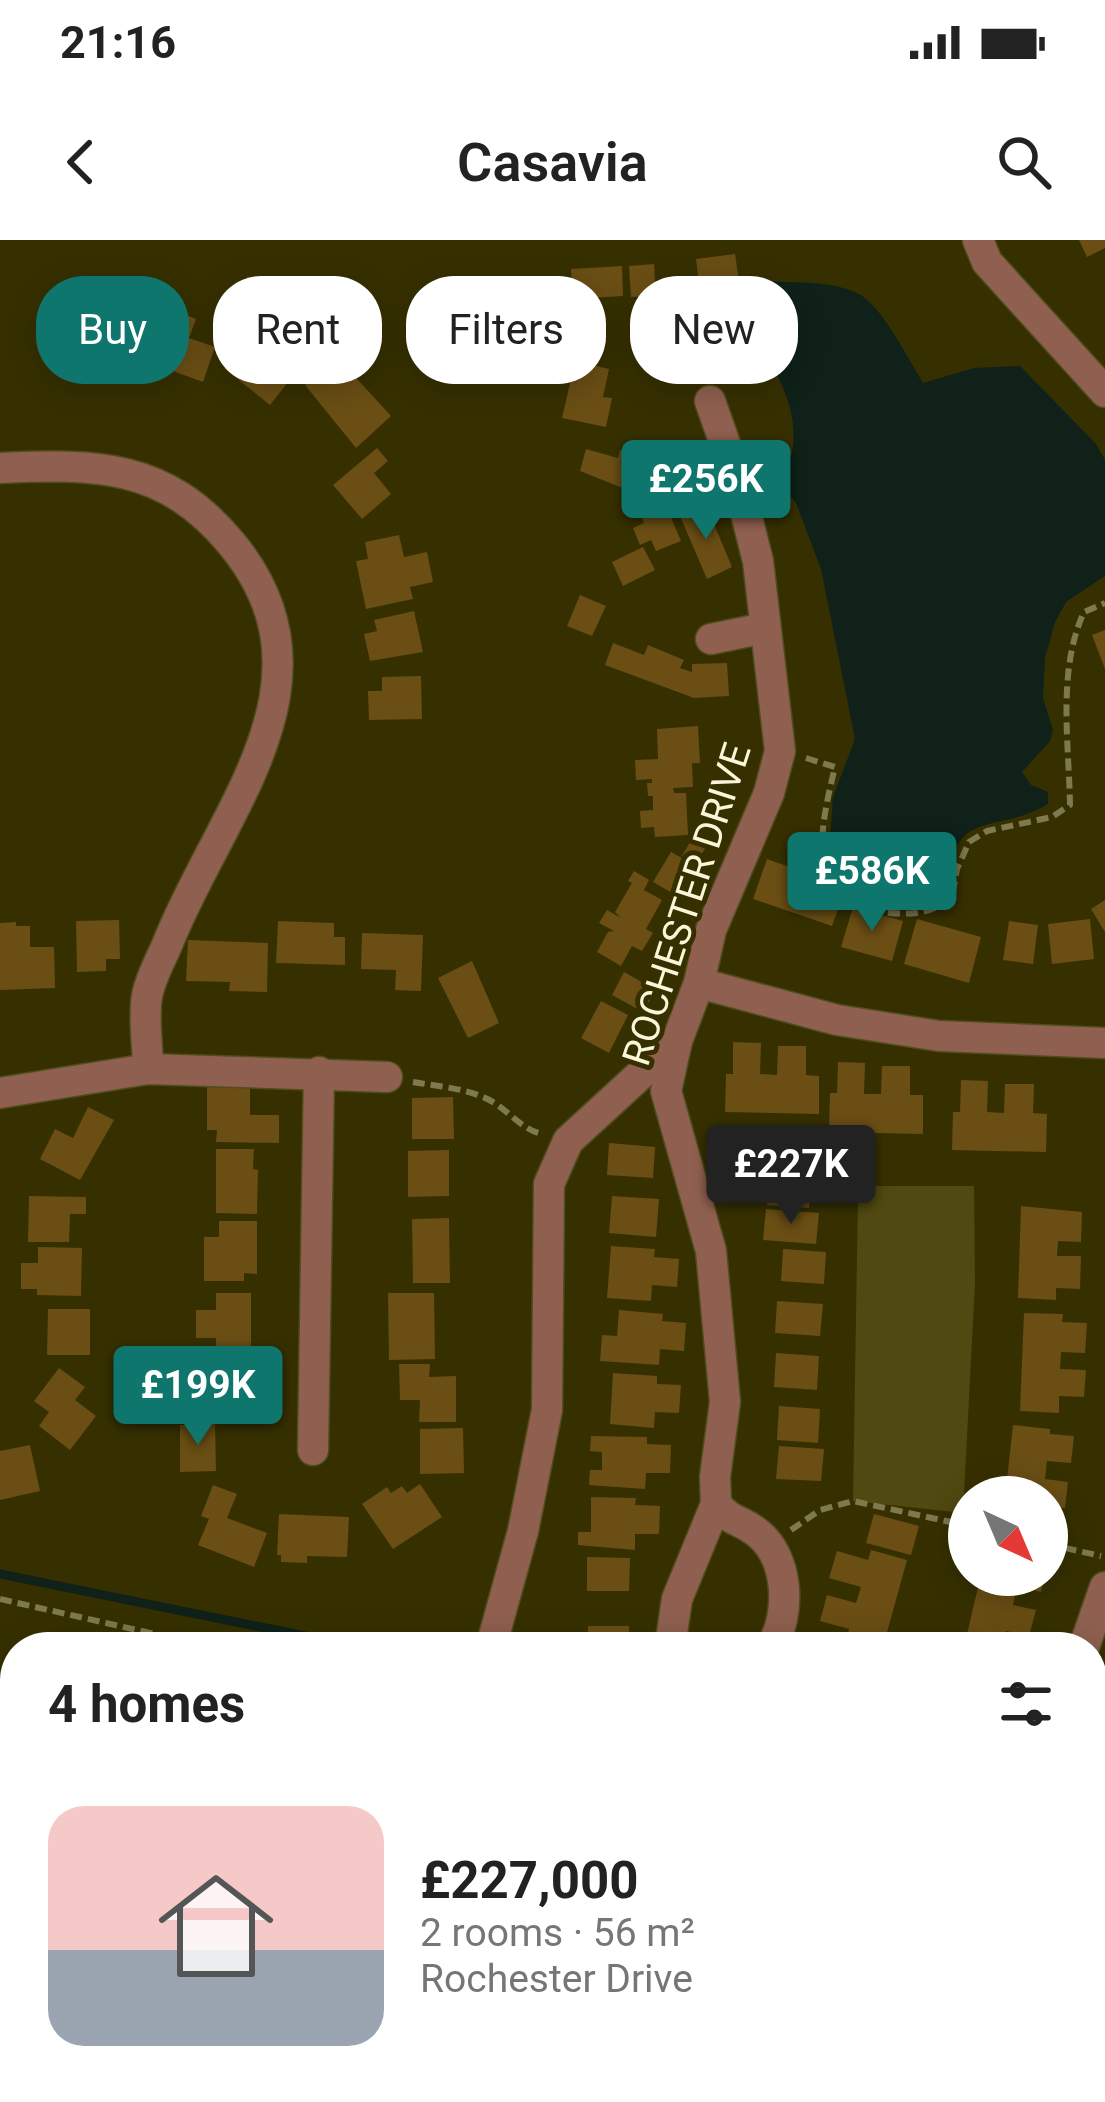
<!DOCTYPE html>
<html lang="en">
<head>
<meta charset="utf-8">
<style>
  :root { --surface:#fff; --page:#f2f2f2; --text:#222; --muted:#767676; --accent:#0f766e }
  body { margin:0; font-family:Roboto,sans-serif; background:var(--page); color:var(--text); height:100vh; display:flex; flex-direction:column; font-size:45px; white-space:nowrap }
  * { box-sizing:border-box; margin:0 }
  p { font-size:39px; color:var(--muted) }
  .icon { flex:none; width:66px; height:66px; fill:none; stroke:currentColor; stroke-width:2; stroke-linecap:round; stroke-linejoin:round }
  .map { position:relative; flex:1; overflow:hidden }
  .sheet { position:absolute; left:0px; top:1392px; width:1107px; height:471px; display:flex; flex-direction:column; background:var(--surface); border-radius:48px 48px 0 0; box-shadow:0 6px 30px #0003 }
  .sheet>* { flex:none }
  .top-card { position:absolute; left:36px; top:36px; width:1035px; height:108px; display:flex; gap:24px }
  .needle { width:78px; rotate:136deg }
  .tools { position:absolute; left:948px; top:1236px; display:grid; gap:24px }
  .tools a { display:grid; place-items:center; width:120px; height:120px; border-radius:50%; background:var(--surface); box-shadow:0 6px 30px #0003; font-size:60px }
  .price { position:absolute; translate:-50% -102px; padding:0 27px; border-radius:12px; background:var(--accent); color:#fff; font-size:39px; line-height:78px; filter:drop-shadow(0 3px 6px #0008) }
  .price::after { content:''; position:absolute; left:50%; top:72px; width:36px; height:27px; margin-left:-18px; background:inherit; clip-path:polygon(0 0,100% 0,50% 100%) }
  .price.on { background:#222; color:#fff }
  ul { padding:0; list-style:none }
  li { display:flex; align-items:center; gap:36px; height:300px; padding:0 48px }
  li span { display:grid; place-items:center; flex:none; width:336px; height:240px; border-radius:36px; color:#555 }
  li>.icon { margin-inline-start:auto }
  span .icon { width:144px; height:144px; fill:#fffc; stroke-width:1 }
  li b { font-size:51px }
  h2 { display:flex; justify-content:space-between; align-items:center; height:144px; padding:0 48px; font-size:51px }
  .pill { padding:0 42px; border-radius:48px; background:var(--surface); box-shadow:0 6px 30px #0003; font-size:42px; line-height:108px }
  .pill.on { background:var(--accent); color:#fff }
  .status { display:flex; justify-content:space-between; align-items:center; height:84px; padding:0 60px; background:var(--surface); direction:ltr }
  .status svg { height:33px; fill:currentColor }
  header { display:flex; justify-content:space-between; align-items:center; height:156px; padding:0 48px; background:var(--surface); font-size:54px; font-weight:600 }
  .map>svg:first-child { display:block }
  .green { fill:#504911 }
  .water { fill:#0f2119 }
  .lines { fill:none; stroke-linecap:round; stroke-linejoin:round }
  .stream { stroke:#0f2119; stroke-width:9 }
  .building { fill:#6a4e14 }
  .minor-casing { stroke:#514c1e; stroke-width:33 }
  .path { stroke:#7e794f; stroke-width:6; stroke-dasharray:12 6; stroke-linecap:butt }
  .minor { stroke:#8f604f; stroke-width:30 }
  .labels { text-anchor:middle; stroke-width:10; stroke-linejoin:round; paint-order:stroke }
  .street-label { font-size:39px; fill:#faf6d7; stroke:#363000 }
</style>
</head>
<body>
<div class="status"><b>21:16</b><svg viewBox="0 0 49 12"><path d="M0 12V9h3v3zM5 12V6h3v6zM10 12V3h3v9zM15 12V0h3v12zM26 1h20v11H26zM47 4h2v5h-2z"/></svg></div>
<header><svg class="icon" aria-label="back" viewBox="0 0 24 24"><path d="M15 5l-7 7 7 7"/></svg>Casavia<svg class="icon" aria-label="search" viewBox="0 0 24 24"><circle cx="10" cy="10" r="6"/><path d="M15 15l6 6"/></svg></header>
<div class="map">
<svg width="1105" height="1862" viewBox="0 0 1105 1862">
  <rect width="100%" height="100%" fill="#363000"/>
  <polygon class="green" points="868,946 974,946 975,1044 963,1273 853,1261 858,956"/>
  <path class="water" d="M763 41C792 43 829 40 857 53 881 64 909 120 923 143L974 128 1020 126 1096 204 1105 220V336L1066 362 1055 382 1045 418 1043 458 1053 490 1050 501 1022 532 1031 545 1048 552V564C994 597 950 563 949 654L929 666 884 669 848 656 828 628 833 557 855 499 821 329 796 263 769 230 787 229C810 173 768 120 742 72Z"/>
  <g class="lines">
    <g class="stream">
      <polyline points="0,1334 359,1407"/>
      <polyline points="1092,1603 1105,1607"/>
    </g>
  </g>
  <g class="building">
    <polygon points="1079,0 1105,0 1105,8 1087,17"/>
    <polygon points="735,14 741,54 701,60 696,19"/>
    <polygon points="654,24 656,56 631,57 629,26"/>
    <polygon points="622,26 623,56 573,59 571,29"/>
    <polygon points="694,46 696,82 664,84 662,47"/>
    <polygon points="569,47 576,107 541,112 533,51"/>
    <polygon points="174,70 196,79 189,98 215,107 203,142 162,127 173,94 166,91"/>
    <polygon points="90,80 149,89 138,134 109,129 110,120 84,116"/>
    <polygon points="250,96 296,132 270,165 224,128"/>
    <polygon points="336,116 391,176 356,208 305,145"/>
    <polygon points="575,121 609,129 603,157 612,158 606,187 562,178"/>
    <polygon points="377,208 388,221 374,233 391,254 362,279 333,245"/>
    <polygon points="586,209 618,218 620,210 645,218 643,224 651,226 645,248 636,245 630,251 580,231"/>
    <polygon points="706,265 732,327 707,339 680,276"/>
    <polygon points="667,268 681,301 656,311 651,300 640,305 633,288 644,283 642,279"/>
    <polygon points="399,295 404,317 427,312 433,342 410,347 413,359 366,369 356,321 368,319 365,302"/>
    <polygon points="643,307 655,330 623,346 612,322"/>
    <polygon points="580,355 606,366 592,396 567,386"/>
    <polygon points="414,371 423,412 370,421 364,394 377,391 374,380"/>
    <polygon points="1105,390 1105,429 1092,395"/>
    <polygon points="613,403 644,415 648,405 684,420 680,428 692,432 692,424 727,423 729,456 694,458 605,425"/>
    <polygon points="421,436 422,479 369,480 368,451 382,451 382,437"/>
    <polygon points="698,486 700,523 692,523 693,547 673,548 674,553 686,553 688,595 655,597 654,587 641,588 640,571 653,570 653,556 648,556 647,543 652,543 652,539 636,540 635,520 658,519 657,489"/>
    <polygon points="693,597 707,605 696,624 682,616"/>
    <polygon points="671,612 696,626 679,657 653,642"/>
    <polygon points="767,619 846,647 832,686 753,659"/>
    <polygon points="634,631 649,640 644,650 662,660 646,689 653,693 642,711 632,706 621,726 597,712 608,692 614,691 599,683 607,670 621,678 615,672 632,643 628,641"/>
    <polygon points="1105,660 1105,692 1091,669"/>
    <polygon points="853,667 903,681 892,721 841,707"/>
    <polygon points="917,679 981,697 969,743 904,724"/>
    <polygon points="1090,679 1094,719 1052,724 1048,684"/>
    <polygon points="119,680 120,719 106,719 106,731 77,732 76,681"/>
    <polygon points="278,681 334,683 334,697 345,697 345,725 276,723"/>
    <polygon points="1009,681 1038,685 1033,724 1003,720"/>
    <polygon points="16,682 16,686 30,686 30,707 54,707 55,748 0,750 0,683"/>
    <polygon points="362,693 423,695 421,751 395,750 396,730 361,729"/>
    <polygon points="188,700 268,703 267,752 229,751 230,742 186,741"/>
    <polygon points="472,721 499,783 468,798 438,738"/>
    <polygon points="624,732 656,750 643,772 612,755"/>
    <polygon points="601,761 628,775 609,813 581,798"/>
    <polygon points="733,802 761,803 760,834 777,835 778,806 806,806 806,835 819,836 819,874 725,872 726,834 733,834"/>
    <polygon points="838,822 865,823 864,854 881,854 882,826 910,826 910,855 923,855 923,894 829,892 830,853 837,853"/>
    <polygon points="961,840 988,841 987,872 1004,873 1005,844 1034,844 1033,873 1047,874 1046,912 952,910 953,872 960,872"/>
    <polygon points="207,843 250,844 250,875 279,875 279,903 216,902 217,890 207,890"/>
    <polygon points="453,857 454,899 412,899 412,858"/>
    <polygon points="88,867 114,880 80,940 40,919 55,889 73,898"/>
    <polygon points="609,903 655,907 653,938 607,935"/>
    <polygon points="216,909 254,909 253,929 258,930 257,974 216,973"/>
    <polygon points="449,910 449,956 408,957 408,911"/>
    <polygon points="770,934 812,937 809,968 767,965"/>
    <polygon points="29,956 86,957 86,974 70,974 69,1002 28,1002"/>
    <polygon points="612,956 659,959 656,997 609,993"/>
    <polygon points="1021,966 1082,972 1081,1002 1058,1001 1057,1016 1081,1016 1080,1049 1056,1048 1056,1060 1018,1058"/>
    <polygon points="766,969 819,973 816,1004 763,1000"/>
    <polygon points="449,978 450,1043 413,1043 412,979"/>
    <polygon points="219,981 257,981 257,1034 244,1033 244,1041 204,1041 204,997 219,997"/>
    <polygon points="611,1006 655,1009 654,1017 679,1019 677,1047 652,1045 651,1061 607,1058"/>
    <polygon points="38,1007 82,1008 81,1056 37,1055 37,1049 21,1049 21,1023 38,1023"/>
    <polygon points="783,1009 826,1012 824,1044 781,1041"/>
    <polygon points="216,1053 251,1053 251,1115 216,1116 216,1098 196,1098 196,1070 216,1070"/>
    <polygon points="388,1053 434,1053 435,1119 389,1120"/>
    <polygon points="777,1061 823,1064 820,1096 775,1093"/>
    <polygon points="48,1069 90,1069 90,1115 47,1115"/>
    <polygon points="619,1070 663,1074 662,1081 686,1083 684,1111 660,1109 659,1125 600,1121 602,1095 617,1096"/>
    <polygon points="1024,1073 1063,1074 1062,1082 1087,1083 1085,1113 1061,1112 1060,1129 1086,1130 1084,1157 1059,1156 1059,1173 1020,1171"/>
    <polygon points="776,1113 819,1116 817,1150 774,1147"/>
    <polygon points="200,1124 239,1124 239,1166 199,1166"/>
    <polygon points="399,1124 430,1124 429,1137 456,1136 456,1182 419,1182 420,1160 400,1160"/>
    <polygon points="59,1128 85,1147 75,1160 96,1176 70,1210 39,1186 49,1172 34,1161"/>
    <polygon points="613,1133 657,1136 657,1144 681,1145 679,1173 655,1172 654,1188 610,1184"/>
    <polygon points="779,1166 820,1169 818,1203 777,1200"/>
    <polygon points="215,1184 216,1231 180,1232 180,1185"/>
    <polygon points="1013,1185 1050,1189 1050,1194 1074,1196 1071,1223 1047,1221 1045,1239 1068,1242 1065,1268 1047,1266 1047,1257 1005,1257"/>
    <polygon points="463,1188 464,1233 420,1234 420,1189"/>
    <polygon points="591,1196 647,1197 647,1204 671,1205 670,1233 646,1233 645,1249 589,1245 590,1230 602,1230 602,1212 590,1211"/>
    <polygon points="30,1205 40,1251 0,1260 0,1211"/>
    <polygon points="779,1206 824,1209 821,1241 776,1239"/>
    <polygon points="420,1244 442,1277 393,1309 362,1264 387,1247 391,1253 402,1246 407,1253"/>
    <polygon points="213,1245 237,1254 227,1278 267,1293 254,1327 198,1305 209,1279 201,1276"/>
    <polygon points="591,1257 636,1258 635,1265 660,1266 659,1294 635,1294 635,1310 578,1305 578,1292 591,1292"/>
    <polygon points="279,1274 349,1277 347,1317 307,1316 307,1323 281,1322 281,1315 277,1315"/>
    <polygon points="874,1274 919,1286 911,1315 866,1303"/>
    <polygon points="871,1310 907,1320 883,1407 846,1401 849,1389 820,1381 827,1355 856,1363 861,1347 829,1338 837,1311 868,1320"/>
    <polygon points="587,1317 630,1318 629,1351 587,1351"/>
    <polygon points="981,1335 1045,1335 1041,1352 1017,1346 1013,1365 1036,1370 1029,1396 1006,1391 1002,1407 966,1398"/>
    <polygon points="588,1386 629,1386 629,1407 571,1407 571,1397 588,1397"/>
  </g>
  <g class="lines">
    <defs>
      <g id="minor">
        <polyline points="978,0 987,22 1105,152"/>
        <path d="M0 228C97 224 164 223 231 303 346 441 219 572 167 705 160 721 150 739 147 756 143 779 148 806 148 829"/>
        <polyline points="711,399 765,388"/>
        <polyline points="699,743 837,780 939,796 1105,803"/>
        <polyline points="0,853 148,829 387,837"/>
        <polyline points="313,1210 319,832"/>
        <path d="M716 1264C731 1282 739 1279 755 1291 789 1315 792 1374 771 1407"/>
        <polyline points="491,1407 523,1291 547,1170 549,944 568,901 677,801"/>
        <polyline points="673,1407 671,1400 677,1359 716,1264 715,1237 725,1162 711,1011 666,851 677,801 699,743 711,690 769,553 780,511 758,321 737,238 710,161"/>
        <polyline points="1084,1407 1105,1347"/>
        <polyline points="1092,1538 1105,1543"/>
        <polyline points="399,1862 402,1848"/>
      </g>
    </defs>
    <use href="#minor" class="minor-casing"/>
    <g class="path">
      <path d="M806 518 835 527C820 589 801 667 890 673 914 675 933 673 952 657L957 629 969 602 987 591 1052 577 1070 565C1069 502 1057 431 1084 372L1105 363"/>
      <path d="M413 842C436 846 462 848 483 857 506 866 519 889 542 894"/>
      <polyline points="791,1290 820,1270 853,1261 969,1286"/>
      <polyline points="1047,1304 1101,1316"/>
      <polyline points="0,1359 212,1407"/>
      <polyline points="1092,1620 1105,1626"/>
    </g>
    <use href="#minor" class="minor"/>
  </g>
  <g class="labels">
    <g class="street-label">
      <text transform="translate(686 664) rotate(-72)" y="14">ROCHESTER DRIVE</text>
    </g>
  </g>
</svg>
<div class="tools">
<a><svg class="needle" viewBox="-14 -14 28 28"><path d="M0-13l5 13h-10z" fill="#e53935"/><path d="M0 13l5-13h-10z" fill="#767676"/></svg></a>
</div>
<b class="price" style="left:706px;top:302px">£256K</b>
<b class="price" style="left:872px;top:694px">£586K</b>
<b class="price on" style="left:791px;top:987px">£227K</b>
<b class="price" style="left:198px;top:1208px">£199K</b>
<div class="top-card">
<a class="pill on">Buy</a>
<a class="pill">Rent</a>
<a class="pill">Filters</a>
<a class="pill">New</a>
</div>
<section class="sheet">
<h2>4 homes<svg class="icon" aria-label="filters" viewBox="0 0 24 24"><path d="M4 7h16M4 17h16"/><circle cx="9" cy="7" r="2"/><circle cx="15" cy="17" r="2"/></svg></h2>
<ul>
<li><span style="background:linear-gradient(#f6c9c9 60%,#9aa5b1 0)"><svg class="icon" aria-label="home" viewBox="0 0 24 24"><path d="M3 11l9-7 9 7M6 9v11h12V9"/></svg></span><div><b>£227,000</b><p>2 rooms · 56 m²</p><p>Rochester Drive</p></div></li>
</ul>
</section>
</div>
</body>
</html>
